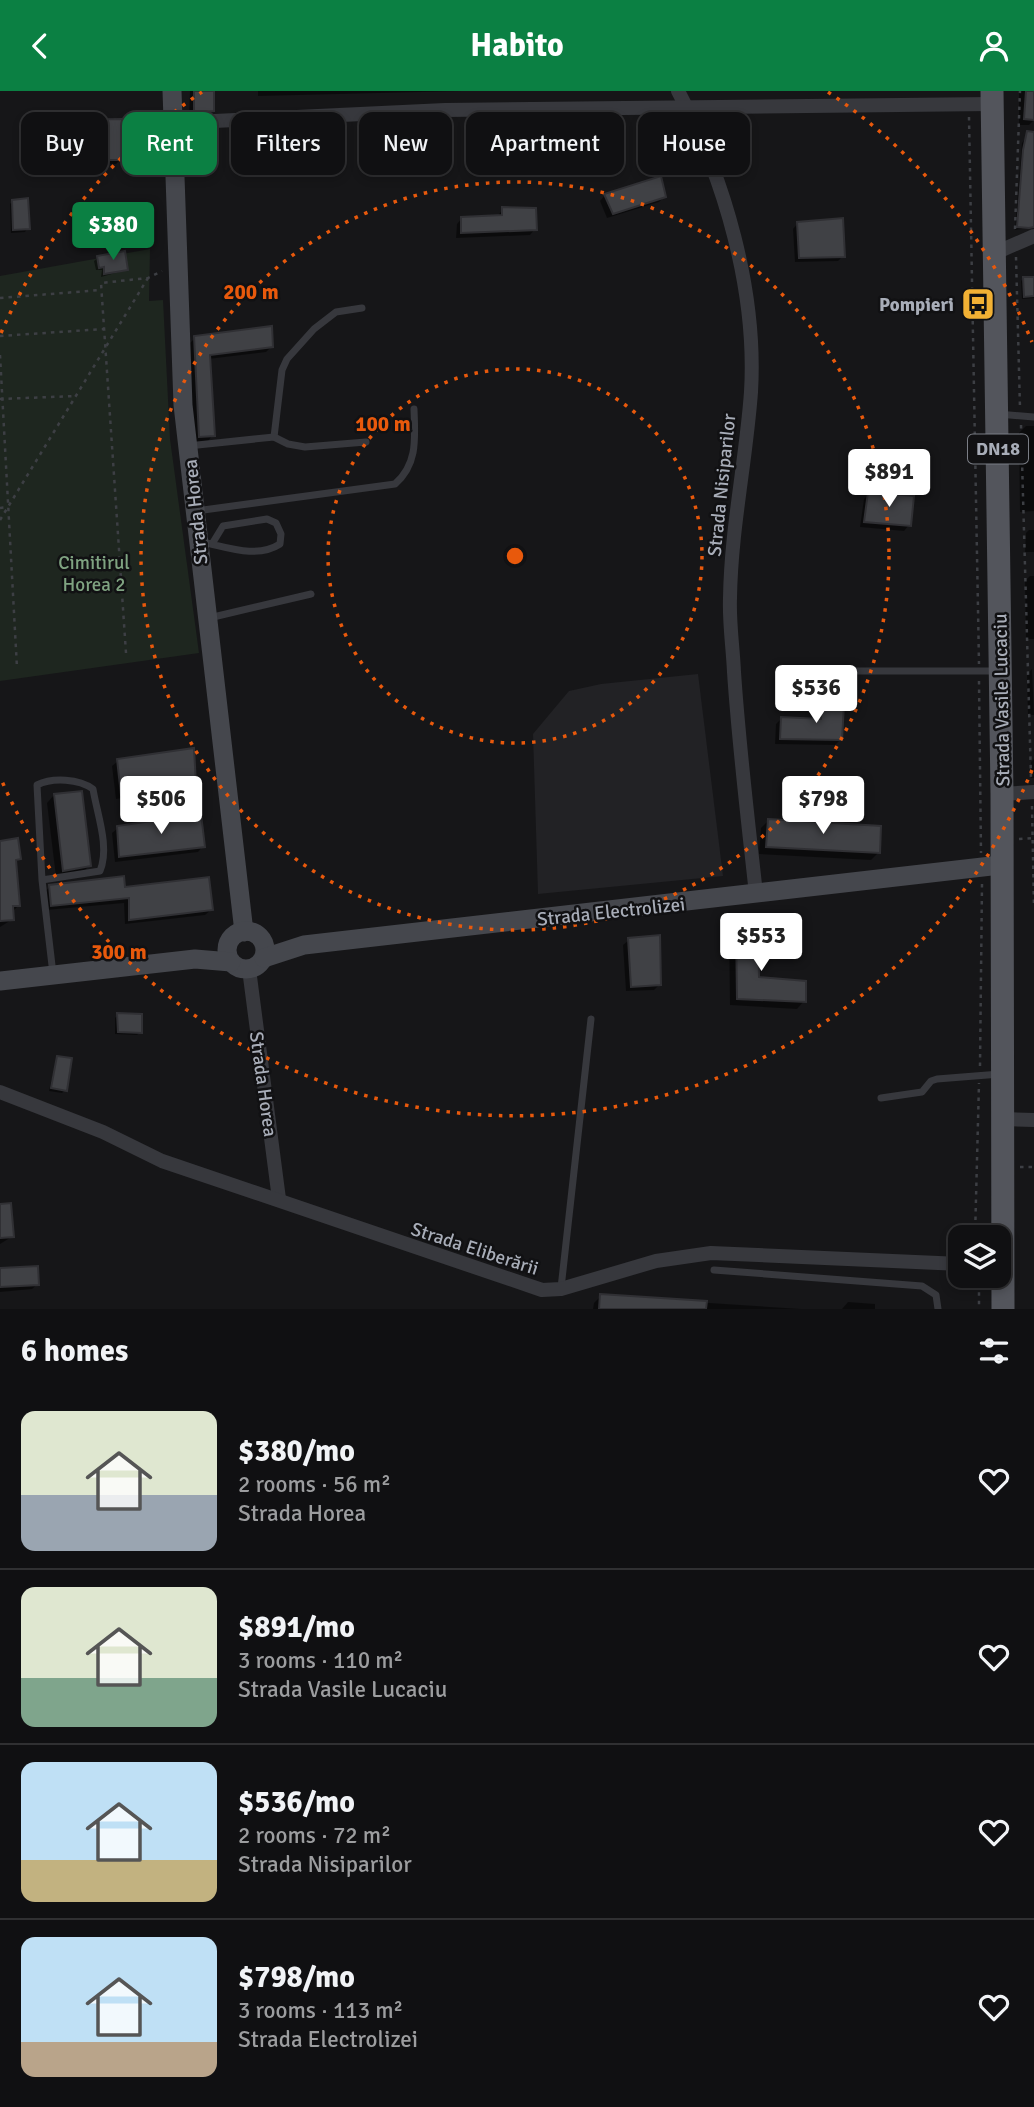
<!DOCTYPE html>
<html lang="en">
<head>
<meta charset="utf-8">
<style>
  :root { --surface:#101012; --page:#1e1e20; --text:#f1f3f6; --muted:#9c9d9f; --line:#303032; --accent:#0b8043 }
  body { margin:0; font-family:Signika,sans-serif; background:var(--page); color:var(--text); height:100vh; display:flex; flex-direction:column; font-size:26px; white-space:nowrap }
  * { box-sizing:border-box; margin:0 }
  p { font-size:23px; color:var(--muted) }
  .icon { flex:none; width:38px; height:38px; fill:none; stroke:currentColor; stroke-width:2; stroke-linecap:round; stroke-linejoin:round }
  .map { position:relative; height:1218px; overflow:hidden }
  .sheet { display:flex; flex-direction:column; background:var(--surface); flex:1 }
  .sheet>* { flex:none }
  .top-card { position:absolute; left:21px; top:21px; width:992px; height:63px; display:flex; gap:14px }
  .buttons { position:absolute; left:948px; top:1134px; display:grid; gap:14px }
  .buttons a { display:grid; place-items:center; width:63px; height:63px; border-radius:14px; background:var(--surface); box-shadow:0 4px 10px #0003,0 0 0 2px var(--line); font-size:35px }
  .price { position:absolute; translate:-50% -60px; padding:0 16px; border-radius:7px; background:#fff; color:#222; font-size:23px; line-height:46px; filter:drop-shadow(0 2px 4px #0008) }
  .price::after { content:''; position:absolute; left:50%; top:42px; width:21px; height:16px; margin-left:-10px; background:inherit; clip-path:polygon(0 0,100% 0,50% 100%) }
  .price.active { background:var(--accent); color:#fff }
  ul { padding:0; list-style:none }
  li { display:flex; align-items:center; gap:21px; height:175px; padding:0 21px }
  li+li { border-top:2px solid var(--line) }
  li span { display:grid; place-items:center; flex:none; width:196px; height:140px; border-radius:14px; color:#555 }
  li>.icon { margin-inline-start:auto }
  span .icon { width:84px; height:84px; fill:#fffc; stroke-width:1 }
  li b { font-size:30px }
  h2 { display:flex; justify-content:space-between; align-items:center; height:84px; padding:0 21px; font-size:30px }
  .tag { padding:0 24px; border-radius:14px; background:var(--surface); box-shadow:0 4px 10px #0003,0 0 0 2px var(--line); font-size:24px; line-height:63px }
  .tag.active { background:var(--accent); color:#fff }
  header { display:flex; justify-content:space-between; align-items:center; height:91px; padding:0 21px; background:var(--accent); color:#fff; font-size:32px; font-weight:700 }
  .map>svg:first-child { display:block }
  .built { fill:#222225 }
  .green { fill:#1e261f }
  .shadow { fill:#0007 }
  .building { fill:#404145; stroke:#303034; stroke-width:2 }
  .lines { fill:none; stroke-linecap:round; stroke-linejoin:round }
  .path { stroke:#3d3f44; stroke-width:2.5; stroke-dasharray:3.5 5; stroke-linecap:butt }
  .lane { stroke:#37383d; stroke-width:7 }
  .street { stroke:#37383d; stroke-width:14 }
  .secondary { stroke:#45474d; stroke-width:19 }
  .primary { stroke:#53555c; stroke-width:23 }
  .ring { fill:none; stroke:#e8590c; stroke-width:3.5; stroke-dasharray:3.5 7 }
  .labels { text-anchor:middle; stroke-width:5; stroke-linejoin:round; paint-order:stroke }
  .shield { fill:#111113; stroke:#7b7e86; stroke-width:2 }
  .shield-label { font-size:18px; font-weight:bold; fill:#a8adb8 }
  .poi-label { font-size:19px; font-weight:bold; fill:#a8adb8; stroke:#111113; text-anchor:end }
  .street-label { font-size:19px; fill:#a8adb8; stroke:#111113 }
  .park-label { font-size:19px; fill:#7fa381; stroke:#111113 }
  .centre { fill:#e8590c; stroke:#111113; stroke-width:3.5 }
  .ring-label { font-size:21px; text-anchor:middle; font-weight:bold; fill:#e8590c; stroke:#111113; stroke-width:5; stroke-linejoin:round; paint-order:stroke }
</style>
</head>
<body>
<header><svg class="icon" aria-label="back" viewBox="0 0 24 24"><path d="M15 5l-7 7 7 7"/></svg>Habito<svg class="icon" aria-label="person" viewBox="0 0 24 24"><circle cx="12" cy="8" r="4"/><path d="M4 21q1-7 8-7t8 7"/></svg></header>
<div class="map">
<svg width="1034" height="1218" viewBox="0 0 1034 1218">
  <rect width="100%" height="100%" fill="#161618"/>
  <polygon class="built" points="698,583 723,785 538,803 533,643 569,600 601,593"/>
  <polygon class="green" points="150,158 149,210 163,209 170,348 199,562 0,590 0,185"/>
  <g class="shadow">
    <polygon points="190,0 212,0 212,20 207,25 189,26"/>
    <polygon points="258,0 462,0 258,5"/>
    <polygon points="1019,0 1034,0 1034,29 1029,34 1019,34"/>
    <polygon points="120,30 121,68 116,73 92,73 91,50 43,54 41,36 45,31"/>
    <polygon points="1025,48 1034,50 1034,136 1015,139 1022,52"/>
    <polygon points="480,49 540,78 535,84 475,84 475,54"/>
    <polygon points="605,104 664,106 659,111 607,127 600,110"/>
    <polygon points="13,110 28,137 25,141 11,142 10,113"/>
    <polygon points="503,118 535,138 530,144 456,147 457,133 462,127 497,126"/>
    <polygon points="798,132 843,165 838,170 795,171 793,138"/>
    <polygon points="98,167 126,179 101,186 102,179 96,179 94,170"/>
    <polygon points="1023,188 1034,188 1034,207 1022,208 1021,190"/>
    <polygon points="195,247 272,255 266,261 208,268 213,344 208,350 194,351 189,272 190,252"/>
    <polygon points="1026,335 1034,335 1034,420 1020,421 1019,342"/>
    <polygon points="869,403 909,434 904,440 860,436 864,408"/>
    <polygon points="1029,439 1034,439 1034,461 1025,461 1026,442"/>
    <polygon points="1030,485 1034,485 1034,548 1026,548 1025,490"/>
    <polygon points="1032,578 1034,624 1028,624 1027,583"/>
    <polygon points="822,614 840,649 835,654 775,653 776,633 781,628 816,629 817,620"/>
    <polygon points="1034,668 1034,687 1031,687 1031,671"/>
    <polygon points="118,670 195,692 189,698 116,708 112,675"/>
    <polygon points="54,704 89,775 82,782 56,786 47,712"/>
    <polygon points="768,730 878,762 871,769 759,763 761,737"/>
    <polygon points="118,737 203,755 198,761 115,771 112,742"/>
    <polygon points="0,751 19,768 14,773 19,814 12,821 13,828 0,836"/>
    <polygon points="50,796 123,798 211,819 205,824 125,833 124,812 46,819 44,801"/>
    <polygon points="736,836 757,888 804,910 797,918 730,914 729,843"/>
    <polygon points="629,849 659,894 654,899 626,900 623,854"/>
    <polygon points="118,924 140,941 137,944 115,943 115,927"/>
    <polygon points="57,966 65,999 62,1002 49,1000"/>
    <polygon points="0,1114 13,1145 0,1153"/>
    <polygon points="0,1180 38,1193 32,1198 0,1201"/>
    <polygon points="601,1205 801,1218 593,1218 594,1212"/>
    <polygon points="848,1211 875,1213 875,1218 842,1218"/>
  </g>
  <g class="building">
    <polygon points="194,0 214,0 214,20 194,21"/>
    <polygon points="1026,0 1034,0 1034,29 1024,28"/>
    <polygon points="65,27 65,29 122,28 123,69 96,69 95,46 47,50 45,29"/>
    <polygon points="1027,40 1034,41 1034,136 1029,137 1017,136 1023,59"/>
    <polygon points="479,47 541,47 542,79 480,80"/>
    <polygon points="661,85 666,106 613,123 604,103"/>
    <polygon points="28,107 30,138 13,139 12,109"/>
    <polygon points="502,116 536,117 537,139 461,142 461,126 502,124"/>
    <polygon points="843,127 845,166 799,167 797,131"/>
    <polygon points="125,160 128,179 104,183 104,176 99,177 97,165"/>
    <polygon points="1023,186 1034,186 1034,205 1024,206"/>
    <polygon points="272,235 273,256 210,264 215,345 199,346 194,245"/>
    <polygon points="868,401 914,405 911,435 864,431"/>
    <polygon points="822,612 844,613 842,649 780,648 781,626 821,628"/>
    <polygon points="194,657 196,693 121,704 117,668"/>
    <polygon points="82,700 91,775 63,780 54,703"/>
    <polygon points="201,723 205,756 119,766 117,735"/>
    <polygon points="768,728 881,735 880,762 766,756"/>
    <polygon points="18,747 21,768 16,769 20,815 13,815 14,829 0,830 0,750"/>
    <polygon points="124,785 125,796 209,786 213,819 129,829 129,807 51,815 49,794"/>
    <polygon points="736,834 758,835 759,886 806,890 806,911 737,908"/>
    <polygon points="660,844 661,894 631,896 628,847"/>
    <polygon points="117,922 142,923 142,942 118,941"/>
    <polygon points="57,965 72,967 67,1000 51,997"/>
    <polygon points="11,1112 14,1146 0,1147 0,1113"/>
    <polygon points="38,1175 39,1194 0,1196 0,1177"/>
    <polygon points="600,1203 707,1210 706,1218 599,1218"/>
  </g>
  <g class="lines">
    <g class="path">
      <polyline points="969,26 979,573"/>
      <polyline points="1015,138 1020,0"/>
      <polyline points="1016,166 1020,317"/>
      <polyline points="0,207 101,199"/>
      <polyline points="0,245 104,238"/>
      <polyline points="0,264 17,577"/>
      <polyline points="0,308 76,305"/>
      <polyline points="1021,334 1031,687"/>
      <polyline points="0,417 8,416"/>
      <polyline points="0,429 148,187"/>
      <polyline points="126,562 101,192 148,187 162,180"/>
      <polyline points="979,590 981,762"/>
      <polyline points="1032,715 1034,817"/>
      <polyline points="1019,748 1033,747"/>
      <polyline points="980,975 982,793"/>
      <polyline points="1020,1076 1034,1076"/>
      <polyline points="975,1146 979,992"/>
      <polyline points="975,1185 979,1196 979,1218"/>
    </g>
    <g class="lane">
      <polyline points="998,323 1034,326"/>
      <polyline points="274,346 282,279 287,268 314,238 336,221 362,217"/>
      <polyline points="188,355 274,346 288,353 305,356 366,351"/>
      <path d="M196 420 395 393C418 373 415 347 414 318"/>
      <path d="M202 451C227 456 257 468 280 453L281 443 276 432 267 428 223 435 212 453"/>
      <polyline points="209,527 311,503"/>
      <polyline points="812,605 813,580 997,580"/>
      <path d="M42 789 100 780C110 756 97 723 93 698 79 688 53 686 37 694L42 789 53 883"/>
      <polyline points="881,1007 922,1001 931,990 937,988 1000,983"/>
      <polyline points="714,1179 922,1195 936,1204 938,1218"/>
      <polyline points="561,1197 591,928"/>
    </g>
    <g class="street">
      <path d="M678 0C725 88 757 201 751 301 746 370 731 438 730 507 729 532 733 557 734 581 739 656 748 729 756 803"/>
      <polyline points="173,32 445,19 992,13"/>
      <polyline points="995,162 1034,145"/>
      <polyline points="1002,703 1034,701"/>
      <polyline points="249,878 279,1108"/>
      <polyline points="0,1001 103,1041 162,1070 542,1199 561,1198 656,1170 711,1162 961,1173"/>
      <polyline points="1003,1028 1034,1029"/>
    </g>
    <g class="secondary">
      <polyline points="172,0 183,314 244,841"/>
      <circle cx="246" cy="859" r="19"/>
      <polyline points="264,867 304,854 1000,774"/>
      <polyline points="0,890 195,868 231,871"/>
    </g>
    <polyline class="primary" points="992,0 1002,703 1003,1218"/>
  </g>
  <g class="ring">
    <circle cx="515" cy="465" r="187"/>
    <circle cx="515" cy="465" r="374"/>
    <path d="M1032 679A560 560 0 0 1 1 688M1 242A560 560 0 0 1 202 1M828 1A560 560 0 0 1 1032 251"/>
  </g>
  <defs>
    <symbol id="bus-square" viewBox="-11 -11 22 22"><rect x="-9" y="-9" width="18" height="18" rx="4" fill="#f2b134" stroke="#111113"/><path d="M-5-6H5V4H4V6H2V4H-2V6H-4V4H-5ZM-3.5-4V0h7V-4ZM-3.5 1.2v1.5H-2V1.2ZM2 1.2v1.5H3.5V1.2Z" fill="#111"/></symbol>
  </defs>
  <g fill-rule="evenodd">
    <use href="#bus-square" x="959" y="194" width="38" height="38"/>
  </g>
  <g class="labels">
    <rect class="shield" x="968" y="343.5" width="60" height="29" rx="5"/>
    <g class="shield-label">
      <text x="998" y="364">DN18</text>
    </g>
    <g class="poi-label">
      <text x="954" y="220">Pompieri</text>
    </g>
    <g class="street-label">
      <text transform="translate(721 394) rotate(-84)" y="7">Strada Nisiparilor</text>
      <text transform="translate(195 421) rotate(-96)" y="7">Strada Horea</text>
      <text transform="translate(1001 609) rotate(-91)" y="7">Strada Vasile Lucaciu</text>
      <text transform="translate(611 820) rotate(-6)" y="7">Strada Electrolizei</text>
      <text transform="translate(264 993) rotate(82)" y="7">Strada Horea</text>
      <text transform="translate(475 1157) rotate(18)" y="7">Strada Eliberării</text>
    </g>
    <g class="park-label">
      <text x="94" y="478">Cimitirul<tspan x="94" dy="22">Horea 2</tspan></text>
    </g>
  </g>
  <circle cx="515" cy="465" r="10" class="centre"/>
  <g class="ring-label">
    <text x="251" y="208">200 m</text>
    <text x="383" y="340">100 m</text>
    <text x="119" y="868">300 m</text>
  </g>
</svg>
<div class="buttons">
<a><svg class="icon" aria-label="layers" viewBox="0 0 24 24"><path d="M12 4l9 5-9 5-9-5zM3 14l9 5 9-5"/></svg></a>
</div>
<b class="price active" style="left:113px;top:171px">$380</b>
<b class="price" style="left:889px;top:418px">$891</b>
<b class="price" style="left:816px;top:634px">$536</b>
<b class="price" style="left:161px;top:745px">$506</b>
<b class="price" style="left:823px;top:745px">$798</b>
<b class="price" style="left:761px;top:882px">$553</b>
<div class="top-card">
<a class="tag">Buy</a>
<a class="tag active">Rent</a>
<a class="tag">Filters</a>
<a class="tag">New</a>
<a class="tag">Apartment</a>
<a class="tag">House</a>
</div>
</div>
<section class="sheet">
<h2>6 homes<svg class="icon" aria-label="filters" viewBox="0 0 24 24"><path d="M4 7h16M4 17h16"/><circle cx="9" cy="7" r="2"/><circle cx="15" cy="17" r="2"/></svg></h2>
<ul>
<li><span style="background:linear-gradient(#dfe7d0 60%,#9aa5b1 0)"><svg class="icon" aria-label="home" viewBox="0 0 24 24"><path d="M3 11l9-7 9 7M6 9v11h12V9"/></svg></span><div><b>$380/mo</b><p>2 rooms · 56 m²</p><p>Strada Horea</p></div><svg class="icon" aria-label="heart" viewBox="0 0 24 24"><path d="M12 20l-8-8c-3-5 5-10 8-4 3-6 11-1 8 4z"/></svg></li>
<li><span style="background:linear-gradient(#dfe7d0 65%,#7fa58c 0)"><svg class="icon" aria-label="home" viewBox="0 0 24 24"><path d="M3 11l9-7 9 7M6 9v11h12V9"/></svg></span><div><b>$891/mo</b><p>3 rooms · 110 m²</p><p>Strada Vasile Lucaciu</p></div><svg class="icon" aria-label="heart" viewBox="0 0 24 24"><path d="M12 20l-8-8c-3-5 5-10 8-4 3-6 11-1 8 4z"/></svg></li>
<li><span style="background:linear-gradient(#bfe0f5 70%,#c2b280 0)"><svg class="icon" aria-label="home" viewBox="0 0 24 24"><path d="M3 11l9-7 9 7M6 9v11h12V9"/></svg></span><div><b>$536/mo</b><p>2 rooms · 72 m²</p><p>Strada Nisiparilor</p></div><svg class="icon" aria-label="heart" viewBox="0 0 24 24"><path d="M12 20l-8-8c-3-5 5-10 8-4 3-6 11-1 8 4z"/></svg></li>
<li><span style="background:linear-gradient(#bfe0f5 75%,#b9a48a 0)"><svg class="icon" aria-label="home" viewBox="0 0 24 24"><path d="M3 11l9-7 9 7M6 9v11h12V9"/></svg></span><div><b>$798/mo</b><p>3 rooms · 113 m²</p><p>Strada Electrolizei</p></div><svg class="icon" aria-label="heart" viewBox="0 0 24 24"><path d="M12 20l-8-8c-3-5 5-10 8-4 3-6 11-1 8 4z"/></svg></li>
</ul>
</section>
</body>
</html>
